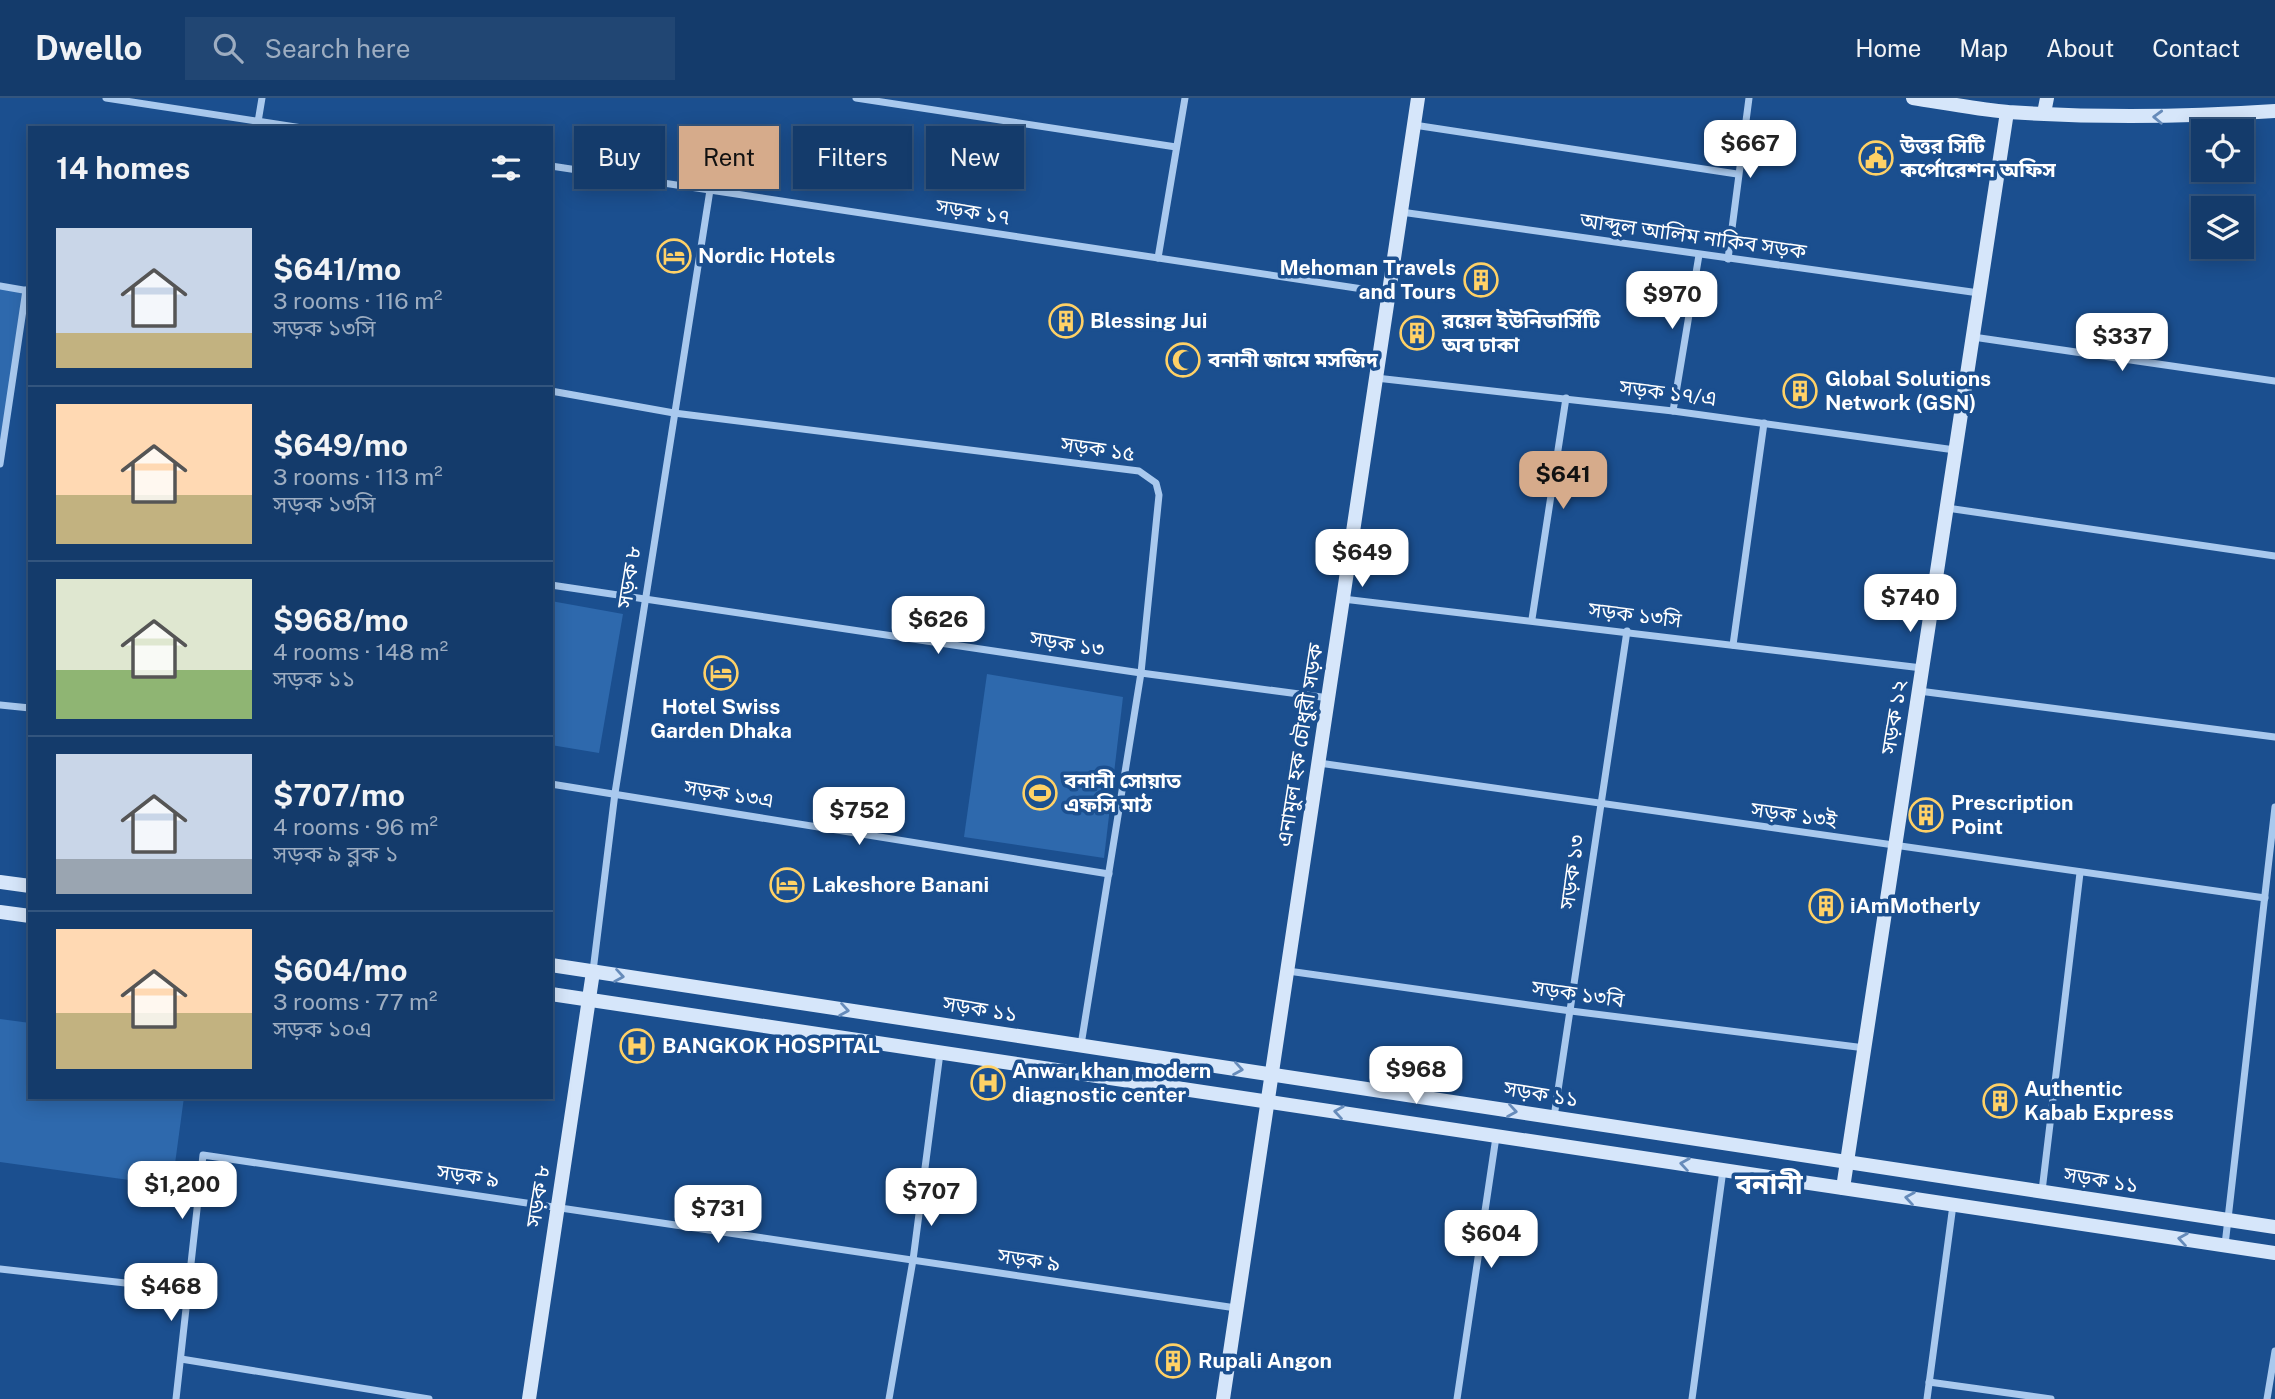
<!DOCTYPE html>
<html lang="en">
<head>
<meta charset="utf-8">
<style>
  :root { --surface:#143b6b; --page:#214673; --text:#f1f3f6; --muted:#9dadc1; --line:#33557e; --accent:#d6ab8b }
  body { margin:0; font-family:"Public Sans","Noto Sans Bengali",sans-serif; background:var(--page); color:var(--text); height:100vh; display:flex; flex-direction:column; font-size:26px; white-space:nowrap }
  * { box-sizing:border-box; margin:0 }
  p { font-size:23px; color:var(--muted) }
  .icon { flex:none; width:38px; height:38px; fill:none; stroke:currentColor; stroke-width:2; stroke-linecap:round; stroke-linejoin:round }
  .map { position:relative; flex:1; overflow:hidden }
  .side { position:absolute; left:28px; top:28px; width:525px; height:973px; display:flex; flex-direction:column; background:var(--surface); border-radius:0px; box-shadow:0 4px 18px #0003,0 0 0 2px var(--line) }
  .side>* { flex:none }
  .guide { position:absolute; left:574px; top:28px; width:665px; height:63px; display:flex; gap:14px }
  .controls { position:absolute; left:2191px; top:21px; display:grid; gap:14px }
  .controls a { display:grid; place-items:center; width:63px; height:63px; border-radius:0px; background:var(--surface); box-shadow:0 4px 18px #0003,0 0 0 2px var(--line); font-size:35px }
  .price { position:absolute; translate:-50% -60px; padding:0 16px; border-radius:14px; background:#fff; color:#222; font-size:23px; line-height:46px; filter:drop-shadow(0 2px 4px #0008) }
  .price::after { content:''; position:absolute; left:50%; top:42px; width:21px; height:16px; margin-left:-10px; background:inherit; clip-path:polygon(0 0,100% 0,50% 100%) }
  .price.selected { background:var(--accent); color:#111 }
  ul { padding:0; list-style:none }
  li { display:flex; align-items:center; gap:21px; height:175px; padding:0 28px }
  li+li { border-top:2px solid var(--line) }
  li span { display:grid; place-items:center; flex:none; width:196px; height:140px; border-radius:0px; color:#555 }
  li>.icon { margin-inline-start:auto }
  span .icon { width:84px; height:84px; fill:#fffc; stroke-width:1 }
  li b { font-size:30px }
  h2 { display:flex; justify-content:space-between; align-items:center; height:84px; padding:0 28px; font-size:30px }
  .tag { padding:0 24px; border-radius:0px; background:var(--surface); box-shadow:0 4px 18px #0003,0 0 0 2px var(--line); font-size:24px; line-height:63px }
  .tag.selected { background:var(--accent); color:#111 }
  header { display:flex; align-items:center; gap:42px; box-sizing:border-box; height:98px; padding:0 35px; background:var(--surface); border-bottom:2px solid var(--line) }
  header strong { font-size:33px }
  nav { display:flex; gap:38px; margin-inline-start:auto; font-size:24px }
  .search { width:490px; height:63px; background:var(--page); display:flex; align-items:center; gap:18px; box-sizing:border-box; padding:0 24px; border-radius:0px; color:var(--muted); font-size:26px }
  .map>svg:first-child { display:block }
  .green { fill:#2e69ad }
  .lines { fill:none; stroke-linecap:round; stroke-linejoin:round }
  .street { stroke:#a9c9ee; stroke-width:7 }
  .secondary { stroke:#d6e6fa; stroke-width:14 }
  .oneway { stroke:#668bba }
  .labels { text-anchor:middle; stroke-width:7; stroke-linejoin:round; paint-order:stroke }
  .poi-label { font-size:21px; font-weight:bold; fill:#fff; stroke:#1b4f8f; text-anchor:start }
  .street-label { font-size:21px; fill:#fff; stroke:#1b4f8f }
  .district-label { font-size:28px; font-weight:bold; fill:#fff; stroke:#1b4f8f }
</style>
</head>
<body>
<header>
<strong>Dwello</strong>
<div class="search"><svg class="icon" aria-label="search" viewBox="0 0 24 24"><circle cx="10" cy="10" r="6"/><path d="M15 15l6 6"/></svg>Search here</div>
<nav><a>Home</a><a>Map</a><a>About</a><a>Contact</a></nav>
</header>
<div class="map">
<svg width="2275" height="1301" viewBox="0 0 2275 1301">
  <rect width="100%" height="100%" fill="#1b4f8f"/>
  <g class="green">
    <polygon points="0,188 26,192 0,366"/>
    <polygon points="551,503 623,516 599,655 551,647"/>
    <polygon points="987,576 1123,599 1104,760 964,739"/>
    <polygon points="0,921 30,925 30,999 184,999 172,1088 0,1064"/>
  </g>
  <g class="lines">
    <g class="street">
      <polyline points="106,0 302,30"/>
      <polyline points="856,0 1176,49"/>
      <polyline points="1414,27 1737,76"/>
      <polyline points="257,30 262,0"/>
      <polyline points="551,68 1389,195"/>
      <polyline points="1401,114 1979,195"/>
      <polyline points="1158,160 1185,0"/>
      <polyline points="1728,161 1749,0"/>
      <polyline points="0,188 29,193"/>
      <polyline points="1973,239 2275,283"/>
      <polyline points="1376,280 1673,313 1955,352"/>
      <polyline points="551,293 674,315 1139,373 1156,385 1159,397 1141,575 1081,947"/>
      <polyline points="1673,313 1699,157"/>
      <polyline points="0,366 26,192"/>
      <polyline points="1947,410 2275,458"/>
      <polyline points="551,487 1141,575 1329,600"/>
      <polyline points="1343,501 1922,570"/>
      <polyline points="1532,521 1566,300"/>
      <polyline points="1733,547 1764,325"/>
      <polyline points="1919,593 2275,639"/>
      <polyline points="0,607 30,610"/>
      <polyline points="1319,665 2265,800"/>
      <polyline points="551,686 1109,776"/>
      <polyline points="593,873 615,695 710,92"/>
      <polyline points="1288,873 1571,913 1865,950"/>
      <polyline points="1554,1019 1627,533"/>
      <polyline points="2042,1093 2080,775"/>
      <polyline points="2225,1147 2275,709"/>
      <polyline points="0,1171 188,1192"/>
      <polyline points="181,1261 429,1301"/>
      <polyline points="1929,1284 2051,1301"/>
      <polyline points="176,1301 203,1057 1236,1210"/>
      <polyline points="889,1301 913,1162 940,955"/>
      <polyline points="1457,1301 1496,1039"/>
      <polyline points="1692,1301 1723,1072"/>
      <polyline points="1927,1301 1953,1107"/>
      <polyline points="2267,1301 2275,1253"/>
    </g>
    <g class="secondary">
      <path d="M1913 0C1945 5 1977 11 2008 14 2097 20 2186 19 2275 13"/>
      <polyline points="2044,15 2047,0"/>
      <polyline points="0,784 30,788"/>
      <polyline points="0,814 30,818"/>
      <polyline points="551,867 2275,1129"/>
      <polyline points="551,896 2275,1155"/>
      <polyline points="1843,1090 2007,14"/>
      <polyline points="529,1301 593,874"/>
      <polyline points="1223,1301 1418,0"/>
    </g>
  </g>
  <defs><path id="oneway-chevron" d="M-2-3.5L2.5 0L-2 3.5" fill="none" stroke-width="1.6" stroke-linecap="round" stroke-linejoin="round" transform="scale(1.75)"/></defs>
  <g class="oneway">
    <use href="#oneway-chevron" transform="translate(2158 19) rotate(-178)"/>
    <use href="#oneway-chevron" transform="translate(619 878) rotate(9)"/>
    <use href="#oneway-chevron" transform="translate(844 912) rotate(9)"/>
    <use href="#oneway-chevron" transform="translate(1238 971) rotate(9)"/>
    <use href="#oneway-chevron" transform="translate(1512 1013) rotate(9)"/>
    <use href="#oneway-chevron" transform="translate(1339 1014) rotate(-171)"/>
    <use href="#oneway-chevron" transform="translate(1685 1066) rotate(-171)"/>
    <use href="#oneway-chevron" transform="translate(1910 1100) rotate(-171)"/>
    <use href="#oneway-chevron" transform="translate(2183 1141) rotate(-171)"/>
  </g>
  <defs>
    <symbol id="civic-ring" viewBox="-11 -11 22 22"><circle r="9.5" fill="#1b4f8f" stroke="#ffd166" stroke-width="1.5"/><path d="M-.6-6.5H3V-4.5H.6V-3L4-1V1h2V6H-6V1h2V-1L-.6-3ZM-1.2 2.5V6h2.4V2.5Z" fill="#ffd166"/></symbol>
    <symbol id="hotel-ring" viewBox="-11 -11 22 22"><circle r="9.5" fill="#1b4f8f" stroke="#ffd166" stroke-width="1.5"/><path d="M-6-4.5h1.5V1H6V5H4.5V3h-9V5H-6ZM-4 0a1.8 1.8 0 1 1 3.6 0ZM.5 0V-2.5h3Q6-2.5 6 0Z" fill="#ffd166"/></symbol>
    <symbol id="building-ring" viewBox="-11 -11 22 22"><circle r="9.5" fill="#1b4f8f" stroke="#ffd166" stroke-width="1.5"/><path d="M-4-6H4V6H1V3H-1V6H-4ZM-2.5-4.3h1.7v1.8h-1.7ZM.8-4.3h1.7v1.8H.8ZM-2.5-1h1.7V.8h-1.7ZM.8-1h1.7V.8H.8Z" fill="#ffd166"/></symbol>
    <symbol id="mosque-ring" viewBox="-11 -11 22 22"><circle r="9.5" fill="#1b4f8f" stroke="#ffd166" stroke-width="1.5"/><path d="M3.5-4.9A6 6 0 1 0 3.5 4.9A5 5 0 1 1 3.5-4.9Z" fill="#ffd166"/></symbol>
    <symbol id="stadium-ring" viewBox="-11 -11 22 22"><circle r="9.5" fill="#1b4f8f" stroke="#ffd166" stroke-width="1.5"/><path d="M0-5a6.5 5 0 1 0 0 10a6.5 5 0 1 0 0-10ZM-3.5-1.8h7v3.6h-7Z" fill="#ffd166"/></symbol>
    <symbol id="hospital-ring" viewBox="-11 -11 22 22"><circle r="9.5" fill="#1b4f8f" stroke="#ffd166" stroke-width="1.5"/><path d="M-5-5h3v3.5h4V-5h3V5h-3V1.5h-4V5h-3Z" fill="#ffd166"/></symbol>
  </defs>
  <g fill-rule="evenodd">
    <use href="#civic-ring" x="1857" y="41" width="38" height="38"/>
    <use href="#hotel-ring" x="655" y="139" width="38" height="38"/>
    <use href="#building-ring" x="1462" y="163" width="38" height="38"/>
    <use href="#building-ring" x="1047" y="204" width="38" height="38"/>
    <use href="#building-ring" x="1398" y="216" width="38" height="38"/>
    <use href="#mosque-ring" x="1164" y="243" width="38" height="38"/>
    <use href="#building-ring" x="1781" y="274" width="38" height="38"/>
    <use href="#hotel-ring" x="702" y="556" width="38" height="38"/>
    <use href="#stadium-ring" x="1021" y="676" width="38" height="38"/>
    <use href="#building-ring" x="1907" y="698" width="38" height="38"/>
    <use href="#hotel-ring" x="768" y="768" width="38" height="38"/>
    <use href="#building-ring" x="1807" y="789" width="38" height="38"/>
    <use href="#hospital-ring" x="618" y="929" width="38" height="38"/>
    <use href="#hospital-ring" x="969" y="966" width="38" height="38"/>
    <use href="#building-ring" x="1981" y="984" width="38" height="38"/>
    <use href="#building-ring" x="1154" y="1244" width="38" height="38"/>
  </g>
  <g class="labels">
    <g class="poi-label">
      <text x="1900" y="55">উত্তর সিটি<tspan x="1900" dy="24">কর্পোরেশন অফিস</tspan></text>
      <text x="698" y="165">Nordic Hotels</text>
      <text x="1456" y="177" text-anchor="end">Mehoman Travels<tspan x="1456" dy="24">and Tours</tspan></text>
      <text x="1090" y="230">Blessing Jui</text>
      <text x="1442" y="230">রয়েল ইউনিভার্সিটি<tspan x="1442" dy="24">অব ঢাকা</tspan></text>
      <text x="1208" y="269">বনানী জামে মসজিদ</text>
      <text x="1825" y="288">Global Solutions<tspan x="1825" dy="24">Network (GSN)</tspan></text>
      <text x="721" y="616" text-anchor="middle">Hotel Swiss<tspan x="721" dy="24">Garden Dhaka</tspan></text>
      <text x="1064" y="690">বনানী সোয়াত<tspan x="1064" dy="24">এফসি মাঠ</tspan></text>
      <text x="1951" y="712">Prescription<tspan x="1951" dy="24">Point</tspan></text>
      <text x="812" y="794">Lakeshore Banani</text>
      <text x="1850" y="815">iAmMotherly</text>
      <text x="662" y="955">BANGKOK HOSPITAL</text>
      <text x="1012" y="980">Anwar khan modern<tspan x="1012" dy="24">diagnostic center</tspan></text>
      <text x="2024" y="998">Authentic<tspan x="2024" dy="24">Kabab Express</tspan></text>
      <text x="1198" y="1270">Rupali Angon</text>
    </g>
    <g class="street-label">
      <text transform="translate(973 114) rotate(9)" y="7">সড়ক ১৭</text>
      <text transform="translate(1693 138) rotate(8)" y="7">আব্দুল আলিম নাকিব সড়ক</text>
      <text transform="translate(1668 295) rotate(7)" y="7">সড়ক ১৭/এ</text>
      <text transform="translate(1098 351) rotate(8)" y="7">সড়ক ১৫</text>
      <text transform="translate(629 479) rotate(-81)" y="7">সড়ক ৮</text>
      <text transform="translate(1635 517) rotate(7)" y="7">সড়ক ১৩সি</text>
      <text transform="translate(1067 546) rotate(9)" y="7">সড়ক ১৩</text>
      <text transform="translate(1894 619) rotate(-81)" y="7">সড়ক ১২</text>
      <text transform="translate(1300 647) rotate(-81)" y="7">এনামুল হক চৌধুরী সড়ক</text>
      <text transform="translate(729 696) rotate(9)" y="7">সড়ক ১৩এ</text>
      <text transform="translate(1794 717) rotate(8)" y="7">সড়ক ১৩ই</text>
      <text transform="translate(1572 774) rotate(-82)" y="7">সড়ক ১৩</text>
      <text transform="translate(1578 896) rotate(8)" y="7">সড়ক ১৩বি</text>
      <text transform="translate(980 911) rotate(9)" y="7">সড়ক ১১</text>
      <text transform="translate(1541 996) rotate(9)" y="7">সড়ক ১১</text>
      <text transform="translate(468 1078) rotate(8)" y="7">সড়ক ৯</text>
      <text transform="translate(2101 1082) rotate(9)" y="7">সড়ক ১১</text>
      <text transform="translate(538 1098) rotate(-81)" y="7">সড়ক ৮</text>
      <text transform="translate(1029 1162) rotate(8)" y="7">সড়ক ৯</text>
    </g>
    <g class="district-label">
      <text x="1769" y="1096">বনানী</text>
    </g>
  </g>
</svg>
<div class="controls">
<a><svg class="icon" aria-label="locate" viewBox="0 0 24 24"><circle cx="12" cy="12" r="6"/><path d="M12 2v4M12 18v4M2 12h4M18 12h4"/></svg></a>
<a><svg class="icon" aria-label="layers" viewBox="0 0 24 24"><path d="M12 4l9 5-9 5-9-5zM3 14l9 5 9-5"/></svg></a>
</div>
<b class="price" style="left:1750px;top:82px">$667</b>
<b class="price" style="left:1672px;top:233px">$970</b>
<b class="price" style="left:2122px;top:275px">$337</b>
<b class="price selected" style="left:1563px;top:413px">$641</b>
<b class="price" style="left:1362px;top:491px">$649</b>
<b class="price" style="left:1910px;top:536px">$740</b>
<b class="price" style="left:938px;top:558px">$626</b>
<b class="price" style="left:859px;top:749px">$752</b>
<b class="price" style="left:1416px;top:1008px">$968</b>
<b class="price" style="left:182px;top:1123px">$1,200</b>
<b class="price" style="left:931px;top:1130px">$707</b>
<b class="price" style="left:718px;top:1147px">$731</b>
<b class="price" style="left:1491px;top:1172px">$604</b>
<b class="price" style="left:171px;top:1225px">$468</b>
<div class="guide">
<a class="tag">Buy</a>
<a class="tag selected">Rent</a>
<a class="tag">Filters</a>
<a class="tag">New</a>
</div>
<section class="side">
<h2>14 homes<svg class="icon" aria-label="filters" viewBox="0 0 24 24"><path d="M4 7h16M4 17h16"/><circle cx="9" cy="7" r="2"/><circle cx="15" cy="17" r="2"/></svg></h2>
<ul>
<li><span style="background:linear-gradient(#c9d6e8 75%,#c2b280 0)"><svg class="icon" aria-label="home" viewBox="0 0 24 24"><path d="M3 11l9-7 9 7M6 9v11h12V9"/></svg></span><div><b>$641/mo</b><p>3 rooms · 116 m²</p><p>সড়ক ১৩সি</p></div></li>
<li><span style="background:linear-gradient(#ffd9b3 65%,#c2b280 0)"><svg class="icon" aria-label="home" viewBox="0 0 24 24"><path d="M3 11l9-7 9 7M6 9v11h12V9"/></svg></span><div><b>$649/mo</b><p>3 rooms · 113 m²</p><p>সড়ক ১৩সি</p></div></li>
<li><span style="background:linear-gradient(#dfe7d0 65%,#8fb573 0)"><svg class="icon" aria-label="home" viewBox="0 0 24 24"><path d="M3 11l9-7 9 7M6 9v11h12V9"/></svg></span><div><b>$968/mo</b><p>4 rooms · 148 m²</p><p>সড়ক ১১</p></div></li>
<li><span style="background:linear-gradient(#c9d6e8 75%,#9aa5b1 0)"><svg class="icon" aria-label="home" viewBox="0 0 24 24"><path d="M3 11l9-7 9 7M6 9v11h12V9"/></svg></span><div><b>$707/mo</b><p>4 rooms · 96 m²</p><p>সড়ক ৯ ব্লক ১</p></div></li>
<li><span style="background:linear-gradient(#ffd9b3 60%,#c2b280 0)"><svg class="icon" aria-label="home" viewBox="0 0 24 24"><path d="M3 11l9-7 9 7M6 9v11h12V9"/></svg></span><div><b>$604/mo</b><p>3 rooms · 77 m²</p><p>সড়ক ১০এ</p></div></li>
</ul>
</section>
</div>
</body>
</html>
